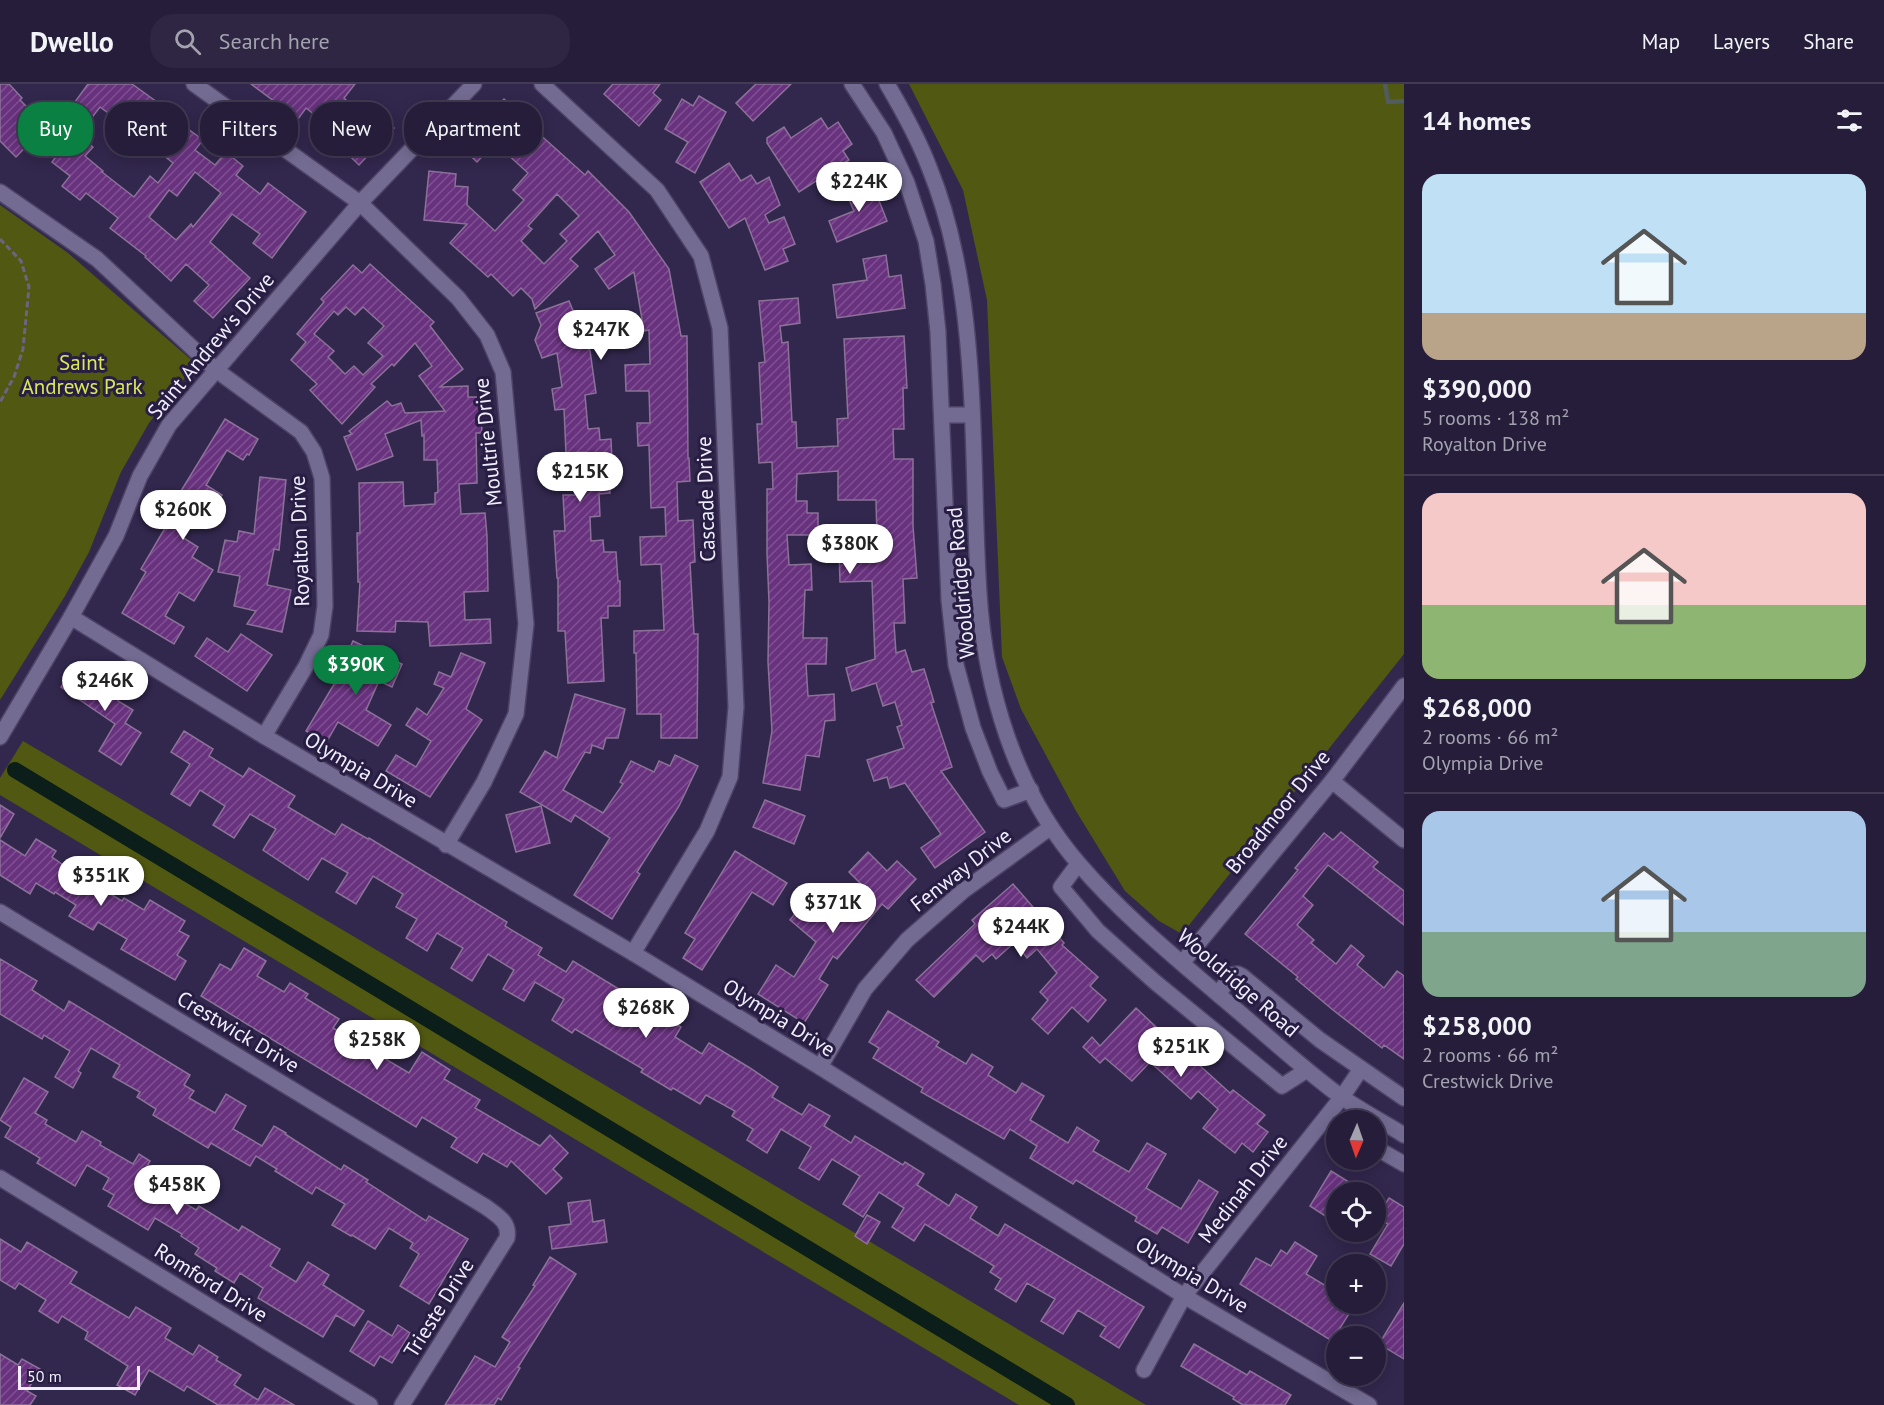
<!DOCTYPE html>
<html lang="en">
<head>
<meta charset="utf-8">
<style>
  :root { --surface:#261d3a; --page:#2e2642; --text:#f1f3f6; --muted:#a4a2af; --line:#423b54; --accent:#0b8043 }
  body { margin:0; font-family:"PT Sans",sans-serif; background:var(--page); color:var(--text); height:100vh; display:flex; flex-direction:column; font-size:22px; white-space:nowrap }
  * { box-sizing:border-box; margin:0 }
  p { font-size:20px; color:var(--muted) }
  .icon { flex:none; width:33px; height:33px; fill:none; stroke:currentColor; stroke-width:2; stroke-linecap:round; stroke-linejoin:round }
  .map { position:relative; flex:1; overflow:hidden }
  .side { display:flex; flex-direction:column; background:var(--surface); width:480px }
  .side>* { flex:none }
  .top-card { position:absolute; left:18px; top:18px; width:570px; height:54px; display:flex; gap:12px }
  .needle { width:39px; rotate:182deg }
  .buttons { position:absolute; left:1326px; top:1026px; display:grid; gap:12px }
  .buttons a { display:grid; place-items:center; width:60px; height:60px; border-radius:50%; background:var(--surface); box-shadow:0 3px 15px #0003,0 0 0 2px var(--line); font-size:30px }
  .scale { position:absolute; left:18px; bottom:15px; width:122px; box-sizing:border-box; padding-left:6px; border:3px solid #f0eefd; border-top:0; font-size:16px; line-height:21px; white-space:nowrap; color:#f0eefd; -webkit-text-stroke:4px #281d42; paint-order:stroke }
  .price { position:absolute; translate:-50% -51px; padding:0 14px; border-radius:21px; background:#fff; color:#222; font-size:20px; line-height:39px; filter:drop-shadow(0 2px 3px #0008) }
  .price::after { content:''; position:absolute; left:50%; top:36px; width:18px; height:14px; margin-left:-9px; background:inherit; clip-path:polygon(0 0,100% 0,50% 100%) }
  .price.on { background:var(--accent); color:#fff }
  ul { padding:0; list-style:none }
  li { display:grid; align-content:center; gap:12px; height:318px; padding:0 18px }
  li+li { border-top:2px solid var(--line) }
  li span { display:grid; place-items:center; height:186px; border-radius:18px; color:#555 }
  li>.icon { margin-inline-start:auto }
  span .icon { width:108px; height:108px; fill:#fffc; stroke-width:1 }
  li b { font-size:26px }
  h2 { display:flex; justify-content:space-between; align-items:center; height:72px; padding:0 18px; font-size:26px }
  .chip { padding:0 21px; border-radius:24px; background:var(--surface); box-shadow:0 3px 15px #0003,0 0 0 2px var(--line); font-size:21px; line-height:54px }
  .chip.on { background:var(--accent); color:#fff }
  header { display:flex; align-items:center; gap:36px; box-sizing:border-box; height:84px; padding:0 30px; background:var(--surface); border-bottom:2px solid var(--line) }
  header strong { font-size:28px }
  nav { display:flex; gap:33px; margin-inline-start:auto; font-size:21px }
  .search { width:420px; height:54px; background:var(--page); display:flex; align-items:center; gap:15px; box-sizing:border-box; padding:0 21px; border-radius:24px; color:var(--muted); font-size:22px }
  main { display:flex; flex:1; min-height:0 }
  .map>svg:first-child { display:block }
  .green { fill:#515811 }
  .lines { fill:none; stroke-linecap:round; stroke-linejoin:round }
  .stream { stroke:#505c5d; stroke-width:4.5 }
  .canal { stroke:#0b1e19; stroke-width:16 }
  .building { fill:url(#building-hatch); stroke:#8c7199; stroke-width:1.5; fill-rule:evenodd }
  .minor-casing { stroke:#4d4366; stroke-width:18 }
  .path { stroke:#6c6483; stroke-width:3; stroke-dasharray:6 3; stroke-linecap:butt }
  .minor { stroke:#746b92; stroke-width:15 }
  .labels { text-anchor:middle; stroke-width:6; stroke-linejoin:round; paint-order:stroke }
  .street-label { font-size:21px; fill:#f0eefd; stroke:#281d42 }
  .park-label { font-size:21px; fill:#d8e85b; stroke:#281d42 }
</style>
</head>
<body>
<header>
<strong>Dwello</strong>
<div class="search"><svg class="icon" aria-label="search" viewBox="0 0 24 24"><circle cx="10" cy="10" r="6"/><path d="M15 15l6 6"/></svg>Search here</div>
<nav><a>Map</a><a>Layers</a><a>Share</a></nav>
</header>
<main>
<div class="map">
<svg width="1404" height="1321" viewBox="0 0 1404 1321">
  <defs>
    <pattern id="building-hatch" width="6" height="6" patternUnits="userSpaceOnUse" patternTransform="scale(1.5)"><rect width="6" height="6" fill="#69327f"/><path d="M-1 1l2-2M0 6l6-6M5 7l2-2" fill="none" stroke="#7f5092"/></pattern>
  </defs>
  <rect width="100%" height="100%" fill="#32274d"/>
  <g class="green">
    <polygon points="909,0 1404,0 1404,570 1182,850 1159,837 1125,807 1076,727 1021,625 1002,573 987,216 963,106"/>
    <polygon points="0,121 68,169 196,280 149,339 121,388 89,468 65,512 0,616"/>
    <polygon points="23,657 1146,1321 1019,1321 0,711 0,694"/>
  </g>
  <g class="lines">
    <polyline class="stream" points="1385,0 1388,18 1404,17"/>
    <polyline class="canal" points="15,686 1067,1321"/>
  </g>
  <g class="building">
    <polygon points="0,0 9,0 22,14 20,16 46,42 16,73 0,57"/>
    <path d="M88 0H132L168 26 166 29 203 56 195 66 215 81 226 68 243 82 236 91 260 110 268 99 306 128 272 174 253 159 260 150 232 130 210 158 250 194 213 234 194 217 209 201 186 180 171 197 145 173 146 172 110 144 118 134 86 109 80 116 62 102 70 92 52 78 74 48 93 63 85 72 103 87 102 88 134 113 150 92 158 99 173 79 163 71 164 70 100 23 90 36 72 22ZM195 88 221 109 193 143 191 140 176 156 149 133 169 106 177 112Z"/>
    <polygon points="251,0 355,0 344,14 368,37 377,28 394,44 359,81 325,48 330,43 306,24 298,35"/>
    <polygon points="613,0 660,0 653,9 661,16 639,42 604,10"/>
    <polygon points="756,0 791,0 753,37 736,19"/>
    <polygon points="699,12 726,28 695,89 676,78 688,58 665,45 682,15 693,22"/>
    <path d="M504 15 529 37 527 39 585 91 588 87 629 128 669 185 681 252H687L688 374H689L690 397 677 398 678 437 693 436 695 478 690 479 694 550H698L697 654H661V630H637L636 569H634V547L664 546 661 480 641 481 640 453 666 452 665 423 651 424 649 361 638 362 637 339H650L649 307H626L625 281 650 280 649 246 644 247 634 188 609 205 595 185 615 171 598 147 570 175 578 182 535 225 532 215 521 204 513 212 491 190 488 193 450 159 467 140 424 136 429 87 456 90 455 102 468 103 467 121 495 147 524 116 513 106 528 89 495 59 477 78 461 63ZM557 110 579 132 560 150 567 157 544 180 521 157 532 145 528 142Z"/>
    <polygon points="821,34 828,45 838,38 852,60 843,67 849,76 799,108 767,59 767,54 784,43 791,54"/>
    <polygon points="729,79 741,97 751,91 757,100 769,93 780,121 765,131 769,139 784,133 795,160 783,165 788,177 765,186 745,134 729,144 700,98"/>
    <polygon points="871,96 887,137 837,158 829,137 854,127 845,107"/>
    <polygon points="886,171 889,193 901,191 905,224 837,234 833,201 867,196 863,175"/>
    <path d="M370 180 434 238 430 242 463 285 440 303 468 302V313H480L482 349H476L477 399 459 400 461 430 485 429 487 452 488 507 464 508 465 536 490 535 491 559 430 562 428 538 396 537 395 548 357 547 360 498H358L357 449H360L359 399 403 398 404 422 435 420V409L438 408 437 376H424V351L422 352 421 336 385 350 393 372 357 386 344 353 352 350 349 347 387 317 392 322 401 319 405 329 445 327 419 292 432 282 415 259 394 282 392 280 371 300 375 303 342 340 310 306 317 300 291 276 306 258 297 250 324 218 321 215 353 181 362 189ZM346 223 355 231 363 223 384 242 368 259 383 272 363 291 354 282 345 290 328 273 334 267 314 250 334 227 338 231Z"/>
    <polygon points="798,214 800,239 780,242 782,259 788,258 792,338 796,338 797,364 838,362 837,335 848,334 844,255 904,252 907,304 903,304 904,345 893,345 894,375 913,375 913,442 917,494 903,495 905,539 894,539 896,569 905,566 912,588 924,585 934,618 931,619 952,683 941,687 985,748 935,784 921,764 941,750 905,699 890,704 887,693 874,697 867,676 904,664 897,643 902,641 895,618 883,622 876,599 852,607 846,584 875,575 872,497 840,498 839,468 864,466 864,455 877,455 876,416 838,416 838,387 797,390 796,417 807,417 807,429 818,429 818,451 787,451 789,481 811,480 812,506 805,506 803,554 827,554 826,580 806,580 808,612 834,610 835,636 825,637 819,673 806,671 800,706 763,699 772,647 768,578 769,518 767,469 767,405 773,405 772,378 759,379 757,340 762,340 759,279 765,278 759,217"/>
    <polygon points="569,217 590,267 596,309 585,311 588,345 599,344 600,356 611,355 612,378 609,378 610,409 599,410 600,432 590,433 591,457 603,456 604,468 616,468 618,497 620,497 620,522 608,522 608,534 601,534 604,597 568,599 565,547 558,547 558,494 557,494 554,447 565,447 563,411 575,411 574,400 586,399 585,368 566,369 564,325 555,326 552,305 562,303 557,269 542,274 535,256 541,241 536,229"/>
    <polygon points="225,335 258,355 249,371 247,370 243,376 227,366 206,401 222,411 209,433 198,427 182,453 198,463 192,473 213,486 194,517 179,508 165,532 184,543 174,560 122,529 146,488 141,485 175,427 170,425"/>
    <polygon points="260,393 286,396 279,466 274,465 267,501 291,506 282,548 247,540 256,527 234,522 240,492 218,488 225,456 237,458 239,447 254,450"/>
    <polygon points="241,550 272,571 247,607 195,572 207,554 228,568"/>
    <polygon points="353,557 402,580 392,603 379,597 366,626 391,641 378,662 338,638 326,659 306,647 339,592 337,591"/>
    <polygon points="461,569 485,579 466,625 482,636 430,713 386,687 396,671 416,683 431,657 406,641 417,624 427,631 444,604 434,600 439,588 451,593"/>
    <polygon points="76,581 121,611 118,617 133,626 125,639 141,649 121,681 99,667 115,640 61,603"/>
    <polygon points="575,610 625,625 618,654 606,654 603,665 592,661 590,669 585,668 563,706 603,729 623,700 620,698 631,677 654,688 659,677 670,682 675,671 698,682 679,722 637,788 640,790 612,835 574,811 610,754 575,731 571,738 520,708 545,667 557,674"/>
    <polygon points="184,647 213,665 209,672 243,693 249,684 295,712 288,723 335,751 342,740 368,755 369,754 507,838 505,842 542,864 538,871 566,888 573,877 681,943 675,953 702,970 709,959 750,984 778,1003 772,1013 802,1031 809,1020 830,1032 824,1042 851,1059 855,1052 903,1081 905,1078 924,1090 917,1101 949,1122 956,1110 977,1123 970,1134 998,1152 1005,1140 1144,1223 1119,1264 1100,1252 1106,1243 1078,1226 1063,1250 1041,1237 1055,1215 1027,1199 1016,1218 995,1205 1001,1195 990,1188 994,1182 925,1140 914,1157 892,1143 904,1124 879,1108 863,1133 843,1120 860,1092 832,1075 819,1096 799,1084 811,1063 781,1045 767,1069 747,1056 753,1045 732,1032 735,1027 706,1011 700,1020 673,1004 671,1006 641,988 643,985 575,945 572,949 552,936 564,915 535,898 524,917 503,905 514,886 488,870 472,897 451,884 463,864 437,849 427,867 406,854 417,835 396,823 403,810 373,792 356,820 336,808 348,789 322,774 308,796 263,766 276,745 250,730 234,754 213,741 225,722 200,706 190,722 171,710 190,680 171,668"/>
    <polygon points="765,716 805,732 794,760 753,743"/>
    <polygon points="0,721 14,730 0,754"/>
    <polygon points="541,722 550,759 516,768 506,731"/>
    <polygon points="1341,748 1378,778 1373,783 1404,807 1404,841 1328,781 1303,812 1313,821 1297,841 1314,856 1311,859 1336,880 1351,861 1364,872 1357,881 1384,904 1397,887 1404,892 1404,975 1384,961 1382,964 1333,926 1296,895 1298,893 1245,850 1298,786 1295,784 1324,749 1333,756"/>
    <polygon points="36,755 56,767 52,773 69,785 122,817 124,814 144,826 150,816 185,837 179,847 189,852 177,871 186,877 175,896 121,865 127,855 98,838 93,846 69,832 76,821 55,808 54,810 36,799 30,810 0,791 0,756 25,772"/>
    <polygon points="735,767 787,799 773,821 752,808 702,886 683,874 695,855 685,849"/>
    <polygon points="868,768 887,787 897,777 916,795 888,825 882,820 837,875 833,872 819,895 828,901 804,939 758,910 776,881 794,893 816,858 790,836 815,805 844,828 864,803 849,788"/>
    <polygon points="1013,800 1064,859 1062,861 1098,893 1090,902 1106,916 1088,938 1072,923 1048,950 1032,935 1048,916 1040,908 1057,889 1037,865 1027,874 1015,858 996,875 992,870 983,878 976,871 934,913 916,896 975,840 972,836"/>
    <polygon points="244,864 266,877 257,892 284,908 290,899 308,910 305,914 339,935 333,944 409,989 422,968 450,986 444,995 480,1016 475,1024 540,1062 550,1051 568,1069 553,1085 562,1094 546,1110 511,1077 507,1083 483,1069 477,1079 451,1063 457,1054 422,1033 416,1043 201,912 220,880 231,886"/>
    <polygon points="0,875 37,897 32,906 64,927 69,917 190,991 184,1001 194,1007 189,1014 215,1029 226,1010 246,1022 233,1045 262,1062 274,1042 286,1049 285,1050 341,1086 344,1081 368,1096 366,1098 426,1137 429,1132 468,1155 429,1220 400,1202 419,1170 410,1164 413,1159 389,1144 375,1165 352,1151 351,1152 332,1141 345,1120 316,1103 312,1110 275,1087 277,1085 256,1072 250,1082 211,1059 208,1064 153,1031 156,1025 137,1013 140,1008 113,993 120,981 91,964 78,987 81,989 73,1004 55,993 70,967 44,951 42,955 0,930"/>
    <polygon points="1136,924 1175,961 1176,960 1230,1009 1233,1006 1265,1031 1257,1040 1268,1048 1253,1068 1242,1059 1235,1069 1203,1044 1218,1025 1198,1007 1191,1015 1150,978 1132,997 1105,974 1100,979 1083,963 1092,953 1100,962"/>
    <polygon points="888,927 939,958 936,962 966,980 972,970 993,983 988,991 1016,1009 1022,999 1044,1012 1030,1036 1068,1059 1077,1043 1099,1057 1093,1067 1129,1088 1147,1059 1166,1070 1146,1104 1181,1125 1199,1096 1218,1108 1188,1159 1162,1143 1157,1150 1135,1137 1137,1133 1076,1096 1073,1100 1030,1074 1037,1062 1010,1045 1004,1055 921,1008 923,1004 873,974 879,964 869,958"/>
    <polygon points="24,994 48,1008 35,1029 47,1036 45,1040 76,1058 82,1047 101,1058 100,1061 133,1080 139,1070 150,1077 141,1093 196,1126 199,1122 239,1147 242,1142 280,1165 270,1182 296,1198 308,1178 329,1191 323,1201 364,1227 354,1242 336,1231 323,1253 258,1214 263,1204 240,1189 234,1199 215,1187 217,1184 195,1170 199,1164 181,1152 182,1150 155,1134 148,1146 108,1122 114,1111 103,1105 109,1094 87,1081 75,1102 37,1079 40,1074 5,1053 11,1043 0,1036"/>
    <polygon points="1331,1087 1365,1108 1336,1108 1336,1139 1310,1122"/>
    <polygon points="1389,1114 1404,1123 1404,1160 1391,1182 1370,1170 1388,1140 1377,1134"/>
    <polygon points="590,1116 593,1138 604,1136 607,1158 552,1165 549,1143 571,1140 568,1119"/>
    <polygon points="867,1131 880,1138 867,1160 855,1152"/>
    <polygon points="0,1155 21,1168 27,1158 77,1188 70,1199 129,1234 136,1223 171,1244 165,1254 193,1271 199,1261 218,1273 216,1276 241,1291 234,1301 258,1316 265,1304 294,1321 218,1321 187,1302 184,1307 149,1286 135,1311 117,1301 128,1282 85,1255 88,1248 62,1232 58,1239 39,1227 46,1216 19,1199 15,1205 0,1196"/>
    <polygon points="1295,1158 1317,1172 1306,1190 1336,1208 1336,1220 1355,1220 1332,1257 1240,1200 1256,1174 1271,1182 1281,1166 1287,1170"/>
    <polygon points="550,1173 576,1190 518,1283 520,1284 501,1316 498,1314 494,1321 445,1321 475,1272 495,1283 510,1258 502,1253 535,1202 533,1201"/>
    <polygon points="1404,1219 1404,1275 1379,1260"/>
    <polygon points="368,1237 392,1252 398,1241 410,1249 392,1279 380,1272 374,1282 350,1267"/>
    <polygon points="1194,1260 1247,1291 1250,1287 1291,1311 1285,1321 1243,1321 1233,1315 1234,1313 1181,1282"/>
    <polygon points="0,1270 18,1281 22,1275 40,1285 27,1307 36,1312 30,1321 0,1321"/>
  </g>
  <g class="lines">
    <defs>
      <g id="minor">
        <polyline points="194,0 360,119 458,214 487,251 503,288 526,540 516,630 484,698 446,761"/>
        <polyline points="542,0 657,106 701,172 720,244 736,623 730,693 707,747 633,869"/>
        <polyline points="852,0 884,49 907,99 926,157 933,200 938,248 949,516 956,581 973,644 990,688 1004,716 1031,706"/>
        <path d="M887 0C903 27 918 54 929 83 982 212 970 372 979 509 985 605 1015 706 1079 780 1121 829 1171 870 1220 912 1260 945 1298 981 1340 1012 1360 1026 1383 1038 1404 1051"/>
        <polyline points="0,108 97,175 216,286 301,348 314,368 322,394 325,522 321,551 306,582 264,652"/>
        <polyline points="942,331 971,331"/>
        <polyline points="71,533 264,652 633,869 820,983 1184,1212 1369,1321"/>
        <polyline points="0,653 71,533 116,452 140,392 169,341 360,119 474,0"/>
        <polyline points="1332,697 1404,756"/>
        <polyline points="1078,780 1061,803 1098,847 1155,898 1282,1002 1307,986"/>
        <path d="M0 828 486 1123C498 1132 510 1138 507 1154L402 1321"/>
        <polyline points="1182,879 1332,697 1404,602"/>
        <polyline points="1218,910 1232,891 1238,890 1242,892 1320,956 1404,1014"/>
        <polyline points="820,983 865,905 907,856 963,807 1051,743"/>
        <polyline points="1376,1064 1404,1080"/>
        <polyline points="0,1094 370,1321"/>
        <polyline points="1144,1286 1184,1212 1342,1013 1361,985"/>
      </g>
    </defs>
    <use href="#minor" class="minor-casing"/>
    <polyline class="path" points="0,155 21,177 29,203 23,265 14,293 0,318"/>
    <use href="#minor" class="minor"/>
  </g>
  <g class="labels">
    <g class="street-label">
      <text transform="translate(211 262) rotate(-50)" y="7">Saint Andrew's Drive</text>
      <text transform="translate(488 358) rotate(-96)" y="7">Moultrie Drive</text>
      <text transform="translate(706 415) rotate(-92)" y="7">Cascade Drive</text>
      <text transform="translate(300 457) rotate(-92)" y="7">Royalton Drive</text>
      <text transform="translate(961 499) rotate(-95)" y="7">Wooldridge Road</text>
      <text transform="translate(361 686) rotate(31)" y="7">Olympia Drive</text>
      <text transform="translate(1278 728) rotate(-51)" y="7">Broadmoor Drive</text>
      <text transform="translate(961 786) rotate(-38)" y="7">Fenway Drive</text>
      <text transform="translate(1238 899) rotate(41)" y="7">Wooldridge Road</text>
      <text transform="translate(779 934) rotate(32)" y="7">Olympia Drive</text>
      <text transform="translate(238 948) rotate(31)" y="7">Crestwick Drive</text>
      <text transform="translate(1243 1105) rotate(-52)" y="7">Medinah Drive</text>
      <text transform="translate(1192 1191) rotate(31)" y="7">Olympia Drive</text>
      <text transform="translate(211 1199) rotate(32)" y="7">Romford Drive</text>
      <text transform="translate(439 1224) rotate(-58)" y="7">Trieste Drive</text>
    </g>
    <g class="park-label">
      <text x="82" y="286">Saint<tspan x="82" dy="24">Andrews Park</tspan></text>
    </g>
  </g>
</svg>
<div class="buttons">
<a><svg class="needle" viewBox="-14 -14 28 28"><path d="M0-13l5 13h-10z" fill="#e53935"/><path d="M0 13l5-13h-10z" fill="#a4a2af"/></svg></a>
<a><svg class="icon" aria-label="locate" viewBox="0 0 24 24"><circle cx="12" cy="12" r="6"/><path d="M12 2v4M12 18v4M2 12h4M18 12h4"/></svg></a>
<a>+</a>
<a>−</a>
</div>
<div class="scale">50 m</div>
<b class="price" style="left:859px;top:129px">$224K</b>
<b class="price" style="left:601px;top:277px">$247K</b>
<b class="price" style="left:580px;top:419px">$215K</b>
<b class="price" style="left:183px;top:457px">$260K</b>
<b class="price" style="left:850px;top:491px">$380K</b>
<b class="price on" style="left:356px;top:612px">$390K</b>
<b class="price" style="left:105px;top:628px">$246K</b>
<b class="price" style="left:101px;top:823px">$351K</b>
<b class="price" style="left:833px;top:850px">$371K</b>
<b class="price" style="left:1021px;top:874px">$244K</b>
<b class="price" style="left:646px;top:955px">$268K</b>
<b class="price" style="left:377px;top:987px">$258K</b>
<b class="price" style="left:1181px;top:994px">$251K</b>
<b class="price" style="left:177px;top:1132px">$458K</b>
<div class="top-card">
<a class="chip on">Buy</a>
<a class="chip">Rent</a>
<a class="chip">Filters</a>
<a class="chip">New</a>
<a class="chip">Apartment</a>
</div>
</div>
<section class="side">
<h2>14 homes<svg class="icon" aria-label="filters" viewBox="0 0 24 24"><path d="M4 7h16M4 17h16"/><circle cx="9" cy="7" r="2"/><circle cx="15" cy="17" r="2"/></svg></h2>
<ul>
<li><span style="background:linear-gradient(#bfe0f5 75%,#b9a48a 0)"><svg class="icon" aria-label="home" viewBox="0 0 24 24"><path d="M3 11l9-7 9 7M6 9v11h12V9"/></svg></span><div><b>$390,000</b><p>5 rooms · 138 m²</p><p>Royalton Drive</p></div></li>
<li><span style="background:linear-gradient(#f6c9c9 60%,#8fb573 0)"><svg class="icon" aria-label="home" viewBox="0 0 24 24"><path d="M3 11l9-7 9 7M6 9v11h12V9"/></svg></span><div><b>$268,000</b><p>2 rooms · 66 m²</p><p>Olympia Drive</p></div></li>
<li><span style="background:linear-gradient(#a9c7e8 65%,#7fa58c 0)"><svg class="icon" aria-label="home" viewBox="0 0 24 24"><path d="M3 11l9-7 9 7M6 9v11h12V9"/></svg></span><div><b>$258,000</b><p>2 rooms · 66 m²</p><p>Crestwick Drive</p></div></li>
</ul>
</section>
</main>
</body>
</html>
